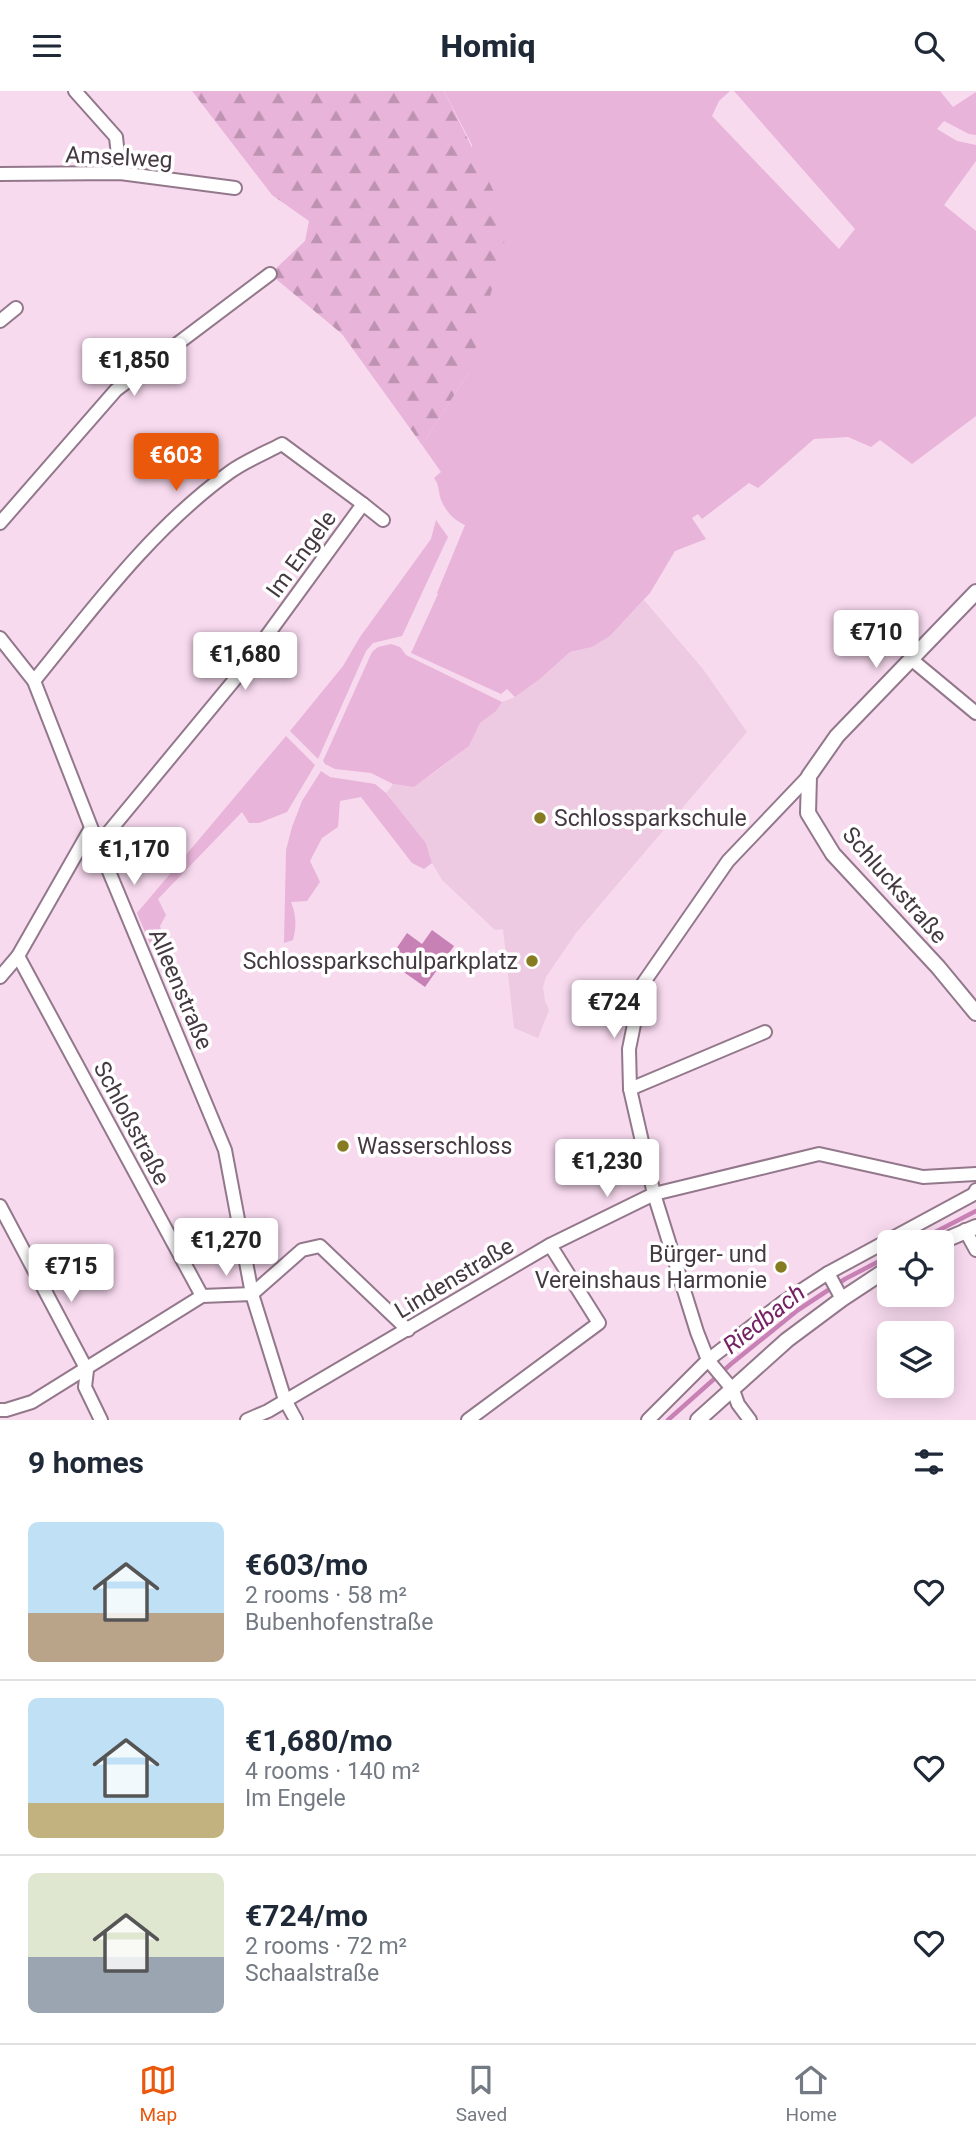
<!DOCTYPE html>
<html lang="en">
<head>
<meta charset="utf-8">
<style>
  :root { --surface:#fff; --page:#f2f2f3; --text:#1f2937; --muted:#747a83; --line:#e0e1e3; --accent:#ea580c }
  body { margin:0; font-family:Roboto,sans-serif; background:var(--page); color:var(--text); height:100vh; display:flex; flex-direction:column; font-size:26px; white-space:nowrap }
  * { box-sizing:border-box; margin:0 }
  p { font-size:23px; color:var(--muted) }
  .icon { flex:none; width:38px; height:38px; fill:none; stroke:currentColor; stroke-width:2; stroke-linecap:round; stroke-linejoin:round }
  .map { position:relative; height:1329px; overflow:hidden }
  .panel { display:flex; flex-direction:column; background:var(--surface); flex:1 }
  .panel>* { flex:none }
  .tools { position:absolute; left:877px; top:1139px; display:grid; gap:14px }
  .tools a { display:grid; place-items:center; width:77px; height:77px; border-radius:10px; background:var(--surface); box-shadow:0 4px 18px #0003; font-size:35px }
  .price { position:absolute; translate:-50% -60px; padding:0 16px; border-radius:7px; background:#fff; color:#222; font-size:23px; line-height:46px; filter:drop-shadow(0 2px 4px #0008) }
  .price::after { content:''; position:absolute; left:50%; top:42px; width:21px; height:16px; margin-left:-10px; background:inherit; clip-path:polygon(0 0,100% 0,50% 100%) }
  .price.selected { background:var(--accent); color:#fff }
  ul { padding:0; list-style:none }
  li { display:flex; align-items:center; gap:21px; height:175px; padding:0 28px }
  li+li { border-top:2px solid var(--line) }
  li span { display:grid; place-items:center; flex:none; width:196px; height:140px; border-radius:10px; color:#555 }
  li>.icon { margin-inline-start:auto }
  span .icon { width:84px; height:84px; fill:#fffc; stroke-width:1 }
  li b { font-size:30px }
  h2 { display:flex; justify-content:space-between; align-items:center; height:84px; padding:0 28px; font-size:30px }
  header { display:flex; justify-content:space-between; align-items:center; height:91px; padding:0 28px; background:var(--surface); font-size:32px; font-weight:800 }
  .tab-bar { display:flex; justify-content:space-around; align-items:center; height:98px; border-top:2px solid var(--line); background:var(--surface); font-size:19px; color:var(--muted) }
  .tab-bar a { display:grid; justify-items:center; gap:4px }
  .tab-bar .selected { color:var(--accent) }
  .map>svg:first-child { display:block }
  .built { fill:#edcae2 }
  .green { fill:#e8b4d9 }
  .forest { fill:url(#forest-firs) }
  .water { fill:#c881b5 }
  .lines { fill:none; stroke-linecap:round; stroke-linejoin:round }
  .stream { stroke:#c881b5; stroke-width:4.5 }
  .minor-casing { stroke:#93788b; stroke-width:16 }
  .tertiary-casing { stroke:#93788b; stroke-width:18 }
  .minor { stroke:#fff; stroke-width:12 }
  .tertiary { stroke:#fff; stroke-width:14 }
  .poi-dot { fill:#877b21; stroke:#fff; stroke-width:2.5 }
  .labels { text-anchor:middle; stroke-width:7; stroke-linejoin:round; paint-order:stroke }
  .street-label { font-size:23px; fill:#453941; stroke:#fff }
  .poi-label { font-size:23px; fill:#453941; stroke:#fff; text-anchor:start }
  .water-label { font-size:24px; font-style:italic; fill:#752163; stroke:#fff }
</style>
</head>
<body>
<header><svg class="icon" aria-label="menu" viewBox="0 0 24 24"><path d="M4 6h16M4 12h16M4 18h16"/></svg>Homiq<svg class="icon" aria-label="search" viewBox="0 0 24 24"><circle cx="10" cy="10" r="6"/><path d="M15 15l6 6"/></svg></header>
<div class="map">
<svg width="976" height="1329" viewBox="0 0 976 1329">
  <defs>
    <pattern id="forest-firs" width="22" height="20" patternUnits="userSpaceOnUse" patternTransform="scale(1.75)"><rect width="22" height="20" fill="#e8b4d9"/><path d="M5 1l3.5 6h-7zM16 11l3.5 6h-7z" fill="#be93b2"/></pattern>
  </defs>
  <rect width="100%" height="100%" fill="#f8daef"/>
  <polygon class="built" points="644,509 703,578 747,641 576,842 546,886 543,896 545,910 549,919 538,947 514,937 503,838 495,839 442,789 432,772 426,752 386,702 393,693 414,696 443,675 469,655 480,632 495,620 502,611 515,606 540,588 570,561 592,556 610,545"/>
  <g class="green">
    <path d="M444 0H730L719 10 712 25 839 158 855 138 734 0H940L953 16 976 1V44L969 43 944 30 937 38 957 50 976 54V70L944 114 976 140V325L912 373 880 349 871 356 848 346 814 348 758 397 749 392 702 428 698 423 692 427 706 448 675 460 650 502 610 545 592 556 570 561 540 588 515 606 507 598 501 603 411 562 438 503 437 502 465 434C454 429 446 421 441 409 438 401 440 395 434 387L441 381 422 354 469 281 472 54Z"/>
    <polygon points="436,429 448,446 402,545 373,552 366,560 318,668 290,640 343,575 360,546 431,448"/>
    <polygon points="391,553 400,556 406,564 502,611 496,620 480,632 469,655 414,696 393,693 371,682 335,678 325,673 323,670 372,561 378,556"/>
    <polygon points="286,645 315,674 287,721 259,732 249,732 242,721 158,808 166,824 160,835 163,846 153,860 137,822"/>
    <path d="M321 680 330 686 375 693 386 702 426 752 432 772 424 778 412 772 361 706 340 710 338 736 322 747 310 770 320 791 307 810 291 811C296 824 297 834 293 849L284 852 286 759 292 736 302 710Z"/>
  </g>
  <polygon class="forest" points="192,0 444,0 505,123 504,155 469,281 422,354 342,243 270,183 305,150 309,130 272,104"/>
  <polygon class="water" points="432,839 454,855 425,896 388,870 407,842 422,853"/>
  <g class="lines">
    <g class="stream">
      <polyline points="914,1152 976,1120"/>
      <polyline points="668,1329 731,1273 798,1219 845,1188 889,1165"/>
    </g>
    <defs>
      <g id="minor">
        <polyline points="75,0 116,46 120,82"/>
        <polyline points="0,83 120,82 235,97"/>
        <polyline points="0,230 16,217"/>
        <polyline points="0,432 116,299 270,183"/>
        <polyline points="0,547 34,590 98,754 225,1059 252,1203 285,1309 296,1329"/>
        <polyline points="911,568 976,622"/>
        <path d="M34 590C94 516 152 437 230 381 245 370 265 362 282 353L363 413"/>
        <polyline points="98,754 236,587 363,413 383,429"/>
        <polyline points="18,865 202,1205"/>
        <polyline points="0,886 18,865 91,737"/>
        <polyline points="630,998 765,941"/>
        <polyline points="0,1115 87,1279 85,1296 101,1329"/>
        <polyline points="965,1139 976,1159"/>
        <polyline points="828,1182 842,1208"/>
        <polyline points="252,1203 302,1159 320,1155 408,1239"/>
        <polyline points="0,1319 6,1319 32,1311 202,1205 252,1203"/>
        <polyline points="247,1329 268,1320 550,1154 654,1103 819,1063 923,1086 976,1083"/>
        <polyline points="468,1329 599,1232 550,1154"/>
        <polyline points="648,1329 708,1269 782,1212 828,1182 974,1103 976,1099"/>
        <polyline points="750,1329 738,1313 733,1299 708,1269 697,1241 654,1103 630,998 629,958 642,894 728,770 809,685"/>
      </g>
      <g id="tertiary">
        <polyline points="976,501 837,645 809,685 808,722 833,763 938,876 976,922"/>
        <polyline points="938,1152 976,1136"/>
        <polyline points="698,1329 787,1249 842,1208 889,1177"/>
      </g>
    </defs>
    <use href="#minor" class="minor-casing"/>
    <use href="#tertiary" class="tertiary-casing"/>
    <use href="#minor" class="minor"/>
    <use href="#tertiary" class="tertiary"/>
  </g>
  <g class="poi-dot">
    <circle cx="540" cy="727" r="7"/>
    <circle cx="532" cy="870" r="7"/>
    <circle cx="343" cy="1055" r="7"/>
    <circle cx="781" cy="1176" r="7"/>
  </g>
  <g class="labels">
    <g class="street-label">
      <text transform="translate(119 66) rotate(3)" y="8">Amselweg</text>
      <text transform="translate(301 463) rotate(-54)" y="8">Im Engele</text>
      <text transform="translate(895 794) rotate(49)" y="8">Schluckstraße</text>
      <text transform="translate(181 898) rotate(67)" y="8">Alleenstraße</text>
      <text transform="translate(132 1032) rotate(62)" y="8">Schloßstraße</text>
      <text transform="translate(454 1187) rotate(-31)" y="8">Lindenstraße</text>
    </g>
    <g class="poi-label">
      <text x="554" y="735">Schlossparkschule</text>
      <text x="518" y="878" text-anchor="end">Schlossparkschulparkplatz</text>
      <text x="357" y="1063">Wasserschloss</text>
      <text x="767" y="1171" text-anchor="end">Bürger- und<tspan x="767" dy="26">Vereinshaus Harmonie</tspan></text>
    </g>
    <g class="water-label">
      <text transform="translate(764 1228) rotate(-38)" y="8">Riedbach</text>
    </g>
  </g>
</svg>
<div class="tools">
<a><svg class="icon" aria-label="locate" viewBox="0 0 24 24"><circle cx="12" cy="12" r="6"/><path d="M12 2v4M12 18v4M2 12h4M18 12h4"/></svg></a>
<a><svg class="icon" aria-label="layers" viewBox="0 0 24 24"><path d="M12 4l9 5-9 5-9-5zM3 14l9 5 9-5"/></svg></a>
</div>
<b class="price" style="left:134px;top:307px">€1,850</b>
<b class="price selected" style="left:176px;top:402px">€603</b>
<b class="price" style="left:876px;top:579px">€710</b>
<b class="price" style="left:245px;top:601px">€1,680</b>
<b class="price" style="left:134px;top:796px">€1,170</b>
<b class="price" style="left:614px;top:949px">€724</b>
<b class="price" style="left:607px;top:1108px">€1,230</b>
<b class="price" style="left:226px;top:1187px">€1,270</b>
<b class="price" style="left:71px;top:1213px">€715</b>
</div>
<section class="panel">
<h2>9 homes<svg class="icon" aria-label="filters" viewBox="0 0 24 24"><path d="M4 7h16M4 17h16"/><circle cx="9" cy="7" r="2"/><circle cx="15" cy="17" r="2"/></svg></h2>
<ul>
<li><span style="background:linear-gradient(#bfe0f5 65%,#b9a48a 0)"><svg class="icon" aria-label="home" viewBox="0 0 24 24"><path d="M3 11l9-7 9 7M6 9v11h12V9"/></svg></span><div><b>€603/mo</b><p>2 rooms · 58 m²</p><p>Bubenhofenstraße</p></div><svg class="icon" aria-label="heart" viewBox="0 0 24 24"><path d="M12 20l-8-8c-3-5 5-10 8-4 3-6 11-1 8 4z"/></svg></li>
<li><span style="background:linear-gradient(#bfe0f5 75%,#c2b280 0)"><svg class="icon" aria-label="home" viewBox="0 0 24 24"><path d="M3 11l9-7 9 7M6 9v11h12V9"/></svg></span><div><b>€1,680/mo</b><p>4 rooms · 140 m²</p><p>Im Engele</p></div><svg class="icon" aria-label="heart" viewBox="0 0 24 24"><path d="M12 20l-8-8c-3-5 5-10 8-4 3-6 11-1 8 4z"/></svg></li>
<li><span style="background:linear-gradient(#dfe7d0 60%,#9aa5b1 0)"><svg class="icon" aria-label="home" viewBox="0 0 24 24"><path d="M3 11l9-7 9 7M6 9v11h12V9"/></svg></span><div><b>€724/mo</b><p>2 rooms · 72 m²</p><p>Schaalstraße</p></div><svg class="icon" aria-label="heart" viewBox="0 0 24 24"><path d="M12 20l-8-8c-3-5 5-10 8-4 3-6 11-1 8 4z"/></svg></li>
</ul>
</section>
<nav class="tab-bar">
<a class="selected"><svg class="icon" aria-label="map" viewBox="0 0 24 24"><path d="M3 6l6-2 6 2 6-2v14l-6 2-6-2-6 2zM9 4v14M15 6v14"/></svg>Map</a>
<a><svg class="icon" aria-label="saved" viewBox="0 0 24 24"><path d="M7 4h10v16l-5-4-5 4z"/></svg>Saved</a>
<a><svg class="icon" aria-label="home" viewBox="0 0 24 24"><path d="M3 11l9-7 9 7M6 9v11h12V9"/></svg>Home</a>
</nav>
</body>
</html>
